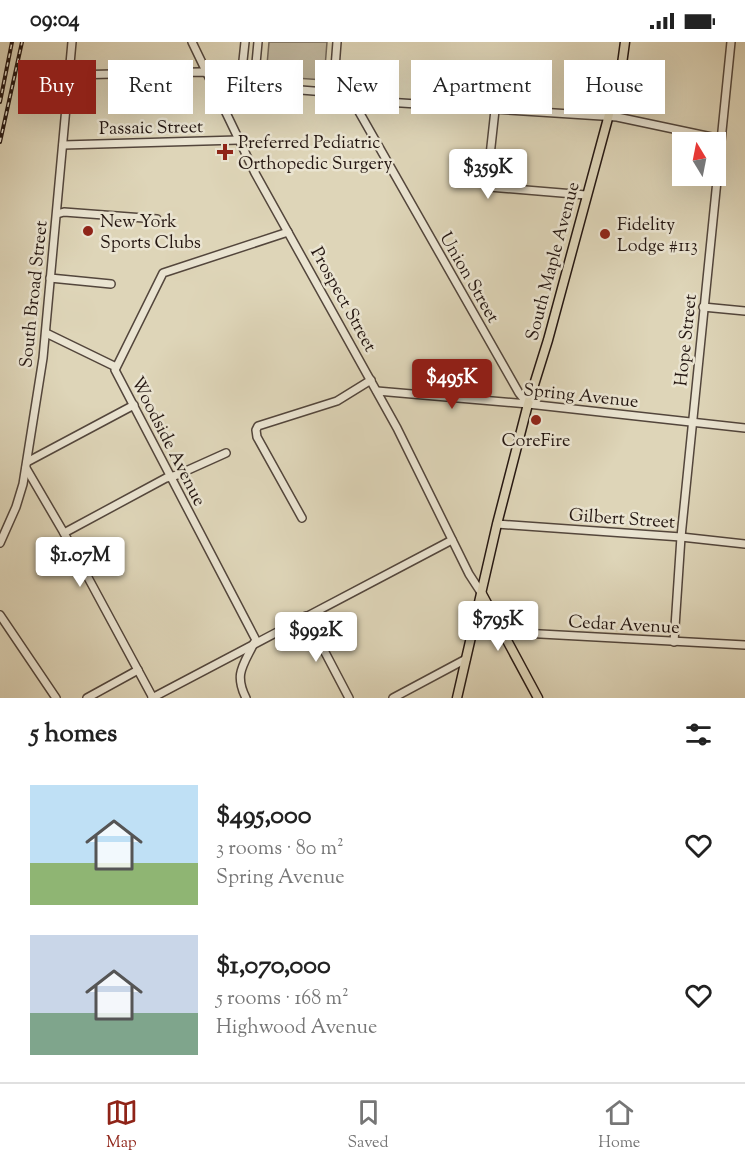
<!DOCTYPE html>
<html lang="en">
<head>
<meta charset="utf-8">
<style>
  :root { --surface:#fff; --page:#f6f6f6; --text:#222; --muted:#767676; --line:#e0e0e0; --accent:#8f2418 }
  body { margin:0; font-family:"Sorts Mill Goudy",serif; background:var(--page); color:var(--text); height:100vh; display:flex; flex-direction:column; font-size:22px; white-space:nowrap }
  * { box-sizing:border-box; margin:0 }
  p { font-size:20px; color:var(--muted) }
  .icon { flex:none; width:33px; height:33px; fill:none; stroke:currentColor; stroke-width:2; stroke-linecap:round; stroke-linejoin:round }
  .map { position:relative; height:656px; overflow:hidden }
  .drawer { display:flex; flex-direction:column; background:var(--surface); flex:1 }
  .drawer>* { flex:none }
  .guide { position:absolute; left:18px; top:18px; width:710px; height:54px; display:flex; gap:12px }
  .needle { width:39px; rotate:350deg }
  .fabs { position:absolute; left:672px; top:90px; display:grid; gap:12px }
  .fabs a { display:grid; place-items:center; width:54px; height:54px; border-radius:0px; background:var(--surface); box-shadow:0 6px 24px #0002; font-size:30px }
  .price { position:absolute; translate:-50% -51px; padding:0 14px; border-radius:6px; background:#fff; color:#222; font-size:20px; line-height:39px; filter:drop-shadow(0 2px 3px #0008) }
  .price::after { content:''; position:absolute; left:50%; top:36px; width:18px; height:14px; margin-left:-9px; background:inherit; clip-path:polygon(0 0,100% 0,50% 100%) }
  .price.on { background:var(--accent); color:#fff }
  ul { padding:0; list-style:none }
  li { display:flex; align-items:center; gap:18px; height:150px; padding:0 30px }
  li span { display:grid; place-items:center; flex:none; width:168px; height:120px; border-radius:0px; color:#555 }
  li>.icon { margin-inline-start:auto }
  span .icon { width:72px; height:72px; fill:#fffc; stroke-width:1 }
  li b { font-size:26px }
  h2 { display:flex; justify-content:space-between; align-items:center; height:72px; padding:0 30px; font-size:26px }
  .tag { padding:0 21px; border-radius:0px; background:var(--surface); box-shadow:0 6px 24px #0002; font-size:21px; line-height:54px }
  .tag.on { background:var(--accent); color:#fff }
  .status { display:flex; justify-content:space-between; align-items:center; height:42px; padding:0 30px; background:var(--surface); direction:ltr }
  .status svg { height:16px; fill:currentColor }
  .dock { display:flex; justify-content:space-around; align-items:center; height:84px; border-top:2px solid var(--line); background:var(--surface); font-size:16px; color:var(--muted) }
  .dock a { display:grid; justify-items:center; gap:3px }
  .dock .on { color:var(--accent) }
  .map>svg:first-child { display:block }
  .green { fill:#bfb59c; stroke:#726657; stroke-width:1.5 }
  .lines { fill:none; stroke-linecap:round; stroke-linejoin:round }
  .minor-casing { stroke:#53463c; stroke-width:10 }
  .major-casing { stroke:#251712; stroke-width:11 }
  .minor { stroke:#eae4d1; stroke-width:7 }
  .major { stroke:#ded5b8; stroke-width:8 }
  .rail-casing { stroke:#251712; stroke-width:4 }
  .rail { stroke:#eae4d1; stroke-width:1.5; stroke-dasharray:4.5; stroke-linecap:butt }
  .poi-dot { fill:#8f2418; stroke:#eae4d1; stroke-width:2 }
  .labels { text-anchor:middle; stroke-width:5; stroke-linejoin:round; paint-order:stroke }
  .street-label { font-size:18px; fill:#251712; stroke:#eae4d1 }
  .poi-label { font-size:18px; fill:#251712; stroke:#eae4d1; text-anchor:start }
</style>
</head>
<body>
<div class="status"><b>09:04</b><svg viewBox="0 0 49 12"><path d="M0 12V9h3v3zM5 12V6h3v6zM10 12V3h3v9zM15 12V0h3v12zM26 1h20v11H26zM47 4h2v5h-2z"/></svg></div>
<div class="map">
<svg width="745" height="656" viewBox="0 0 745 656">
  <rect width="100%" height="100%" fill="#ded5b8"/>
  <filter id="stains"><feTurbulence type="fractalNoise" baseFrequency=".00333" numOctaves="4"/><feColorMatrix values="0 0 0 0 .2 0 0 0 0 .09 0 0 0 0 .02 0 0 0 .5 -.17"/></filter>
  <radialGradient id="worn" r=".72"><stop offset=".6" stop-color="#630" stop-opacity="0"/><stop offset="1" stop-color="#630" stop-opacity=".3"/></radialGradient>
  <polygon class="green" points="269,0 327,0 324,38 266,34"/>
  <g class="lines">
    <defs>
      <g id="minor">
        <polyline points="192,0 255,131 397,386 469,532 482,552"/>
        <polyline points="245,0 242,28 247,38"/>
        <polyline points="70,33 200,30 237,33 250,44"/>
        <polyline points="250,44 255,32 258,0"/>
        <polyline points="216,49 250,44 326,50 343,57 355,58 617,75 721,97"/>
        <polyline points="333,52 337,0"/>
        <polyline points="355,58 358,68 519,351 528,362"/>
        <polyline points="495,68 487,141 489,145 586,153"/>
        <polyline points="63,103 238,98"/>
        <polyline points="57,172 64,170 157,177"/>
        <polyline points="50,236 111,242"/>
        <polyline points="703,265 745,269"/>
        <polyline points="46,291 116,325"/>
        <polyline points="377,349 528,362 745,386"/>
        <polyline points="27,420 134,363"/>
        <polyline points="26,426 64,491 153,656"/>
        <polyline points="302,476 257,395 256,388 258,384 337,359 371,338"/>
        <polyline points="497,482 681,495 745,502"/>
        <polyline points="64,491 166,436 177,433 226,411"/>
        <polyline points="0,501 16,465 23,442 43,316 72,0"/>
        <polyline points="0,573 56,656"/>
        <polyline points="306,574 349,656"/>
        <polyline points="502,590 745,603"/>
        <polyline points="257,600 115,328 163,231 288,190"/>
        <polyline points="674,600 681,495 731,0"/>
        <polyline points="87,656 138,628"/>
        <polyline points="152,656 452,498"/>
        <path d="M246 656C234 632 243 624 254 601"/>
        <polyline points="393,656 466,617"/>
      </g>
      <g id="major">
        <polyline points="482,552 538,656"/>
        <polyline points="457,656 497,482 528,362 548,298 607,80 622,22 625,0"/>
      </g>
    </defs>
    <use href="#minor" class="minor-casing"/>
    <use href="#major" class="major-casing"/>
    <use href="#minor" class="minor"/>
    <use href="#major" class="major"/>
    <defs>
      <g id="rail">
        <polyline points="0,60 12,0"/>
        <polyline points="0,100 22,0"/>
      </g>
    </defs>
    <use href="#rail" class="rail-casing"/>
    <use href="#rail" class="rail"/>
  </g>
  <g class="poi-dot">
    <path d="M222 101h6v6h6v6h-6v6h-6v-6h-6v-6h6z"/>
    <circle cx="88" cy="189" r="6"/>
    <circle cx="605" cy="192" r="6"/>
    <circle cx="536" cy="378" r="6"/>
  </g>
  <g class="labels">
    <g class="street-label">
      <text transform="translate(151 85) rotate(-1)" y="6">Passaic Street</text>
      <text transform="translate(552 219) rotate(-75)" y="6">South Maple Avenue</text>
      <text transform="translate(470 235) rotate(60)" y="6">Union Street</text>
      <text transform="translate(33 252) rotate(-84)" y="6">South Broad Street</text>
      <text transform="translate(344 257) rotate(61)" y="6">Prospect Street</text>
      <text transform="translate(685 298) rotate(-84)" y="6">Hope Street</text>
      <text transform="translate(581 353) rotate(6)" y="6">Spring Avenue</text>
      <text transform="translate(169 399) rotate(63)" y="6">Woodside Avenue</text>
      <text transform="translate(622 476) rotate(4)" y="6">Gilbert Street</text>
      <text transform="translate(624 582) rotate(3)" y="6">Cedar Avenue</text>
    </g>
    <g class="poi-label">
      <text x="238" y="106">Preferred Pediatric<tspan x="238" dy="21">Orthopedic Surgery</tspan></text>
      <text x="100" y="185">New York<tspan x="100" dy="21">Sports Clubs</tspan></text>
      <text x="617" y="188">Fidelity<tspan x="617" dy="21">Lodge #113</tspan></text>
      <text x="536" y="404" text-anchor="middle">CoreFire</text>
    </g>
  </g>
  <rect width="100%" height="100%" filter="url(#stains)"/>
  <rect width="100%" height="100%" fill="url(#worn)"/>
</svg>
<div class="fabs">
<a><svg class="needle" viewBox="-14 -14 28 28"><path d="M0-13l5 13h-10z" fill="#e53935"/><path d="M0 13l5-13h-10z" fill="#767676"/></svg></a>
</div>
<b class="price" style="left:488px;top:158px">$359K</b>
<b class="price on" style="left:452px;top:368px">$495K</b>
<b class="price" style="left:80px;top:546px">$1.07M</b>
<b class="price" style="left:498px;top:610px">$795K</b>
<b class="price" style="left:316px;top:621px">$992K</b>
<div class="guide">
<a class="tag on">Buy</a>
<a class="tag">Rent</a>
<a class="tag">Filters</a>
<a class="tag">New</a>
<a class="tag">Apartment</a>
<a class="tag">House</a>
</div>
</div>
<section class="drawer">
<h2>5 homes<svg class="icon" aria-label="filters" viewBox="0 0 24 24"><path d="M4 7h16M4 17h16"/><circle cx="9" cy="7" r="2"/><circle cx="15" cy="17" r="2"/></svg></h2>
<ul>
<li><span style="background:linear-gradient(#bfe0f5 65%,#8fb573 0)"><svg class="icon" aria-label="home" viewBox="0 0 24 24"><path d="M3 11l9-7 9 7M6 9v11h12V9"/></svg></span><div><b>$495,000</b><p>3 rooms · 80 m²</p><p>Spring Avenue</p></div><svg class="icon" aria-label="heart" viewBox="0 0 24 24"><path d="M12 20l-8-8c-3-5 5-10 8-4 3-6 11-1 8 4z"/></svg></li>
<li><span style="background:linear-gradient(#c9d6e8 65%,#7fa58c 0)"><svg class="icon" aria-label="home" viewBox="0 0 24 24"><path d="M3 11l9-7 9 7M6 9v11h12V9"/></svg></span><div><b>$1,070,000</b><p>5 rooms · 168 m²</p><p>Highwood Avenue</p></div><svg class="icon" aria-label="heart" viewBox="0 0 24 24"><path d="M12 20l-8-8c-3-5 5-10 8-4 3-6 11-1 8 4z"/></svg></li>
</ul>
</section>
<nav class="dock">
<a class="on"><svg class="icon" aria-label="map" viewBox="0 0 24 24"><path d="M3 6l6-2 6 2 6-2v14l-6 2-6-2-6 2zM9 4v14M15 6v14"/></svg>Map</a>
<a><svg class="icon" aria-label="saved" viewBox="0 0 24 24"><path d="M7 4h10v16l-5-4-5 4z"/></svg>Saved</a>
<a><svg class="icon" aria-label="home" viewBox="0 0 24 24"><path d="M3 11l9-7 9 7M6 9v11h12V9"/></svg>Home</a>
</nav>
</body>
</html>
